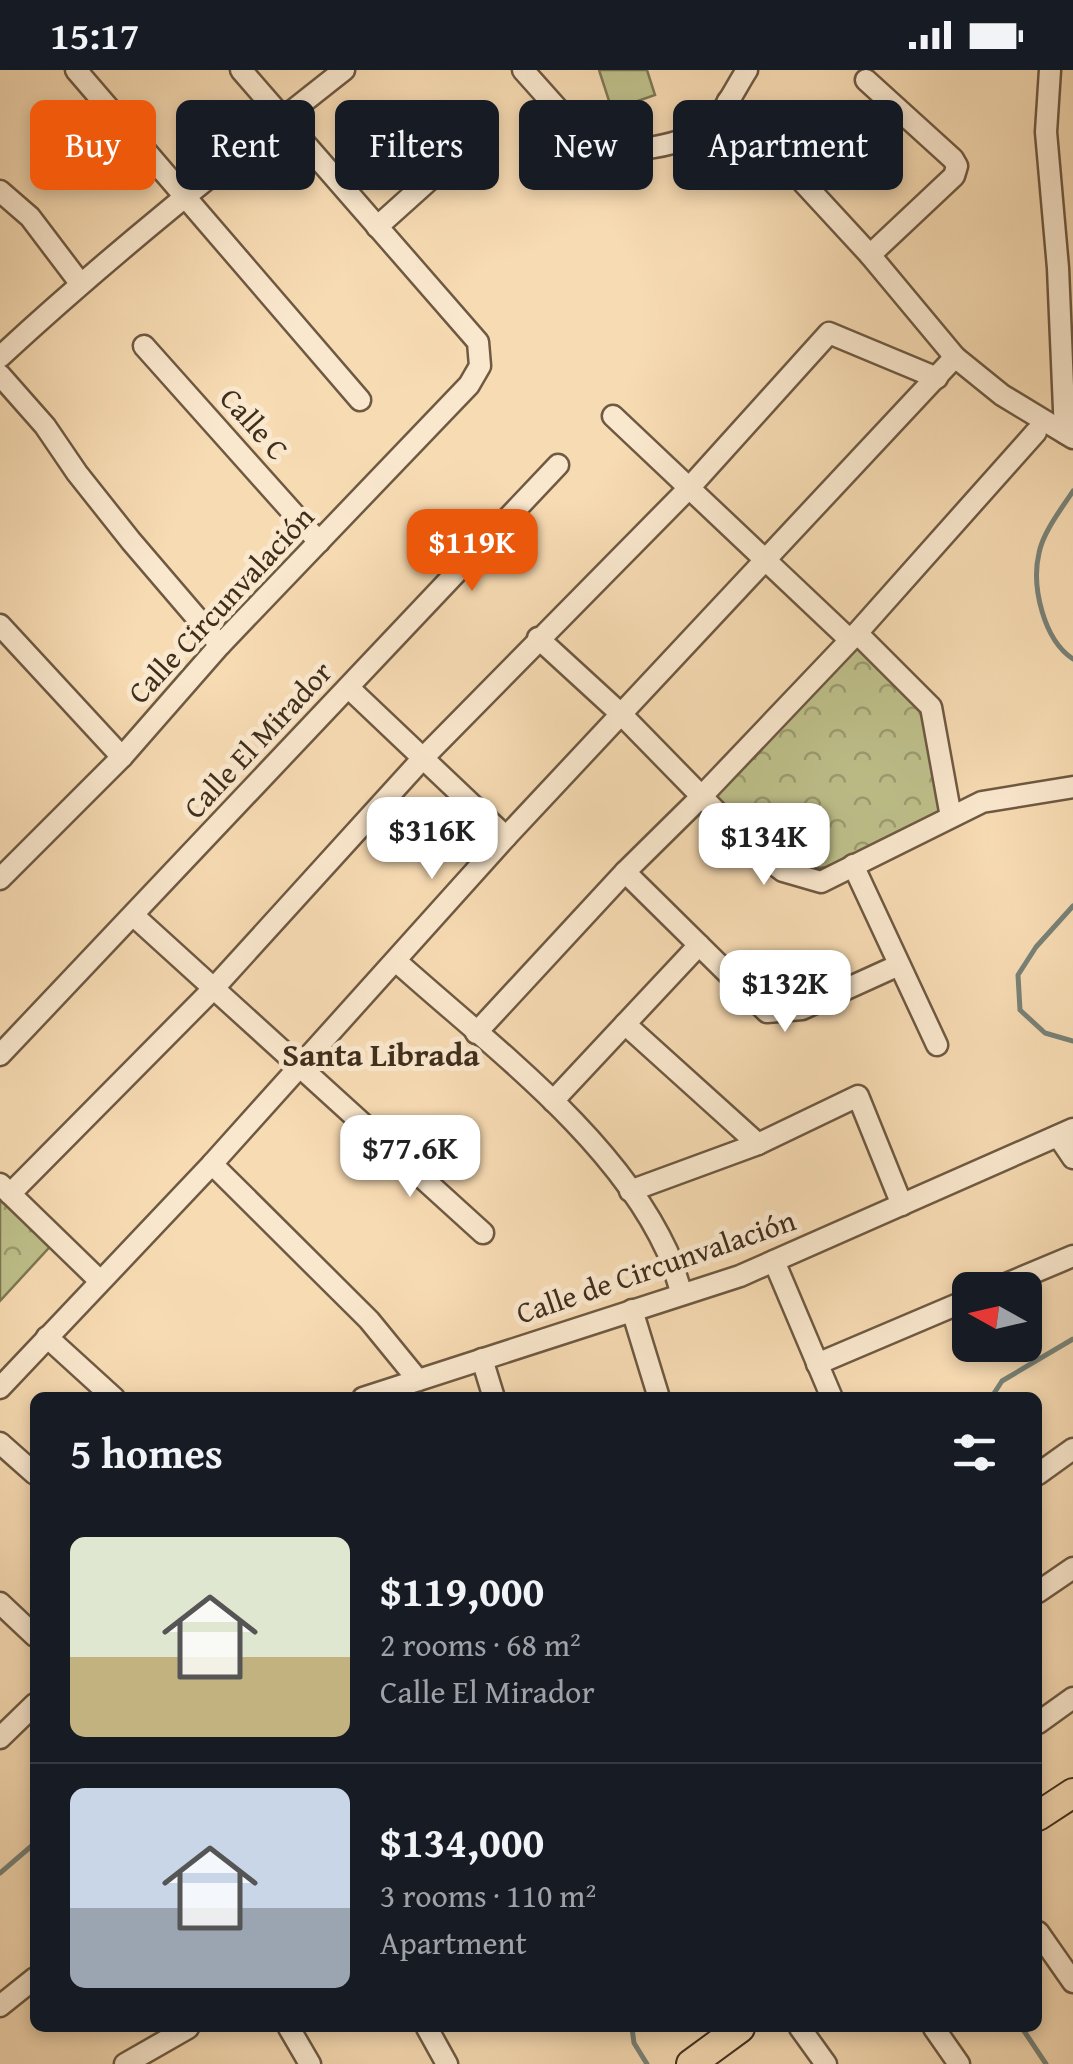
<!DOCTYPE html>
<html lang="en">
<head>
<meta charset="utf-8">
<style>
  :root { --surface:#171b24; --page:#20242c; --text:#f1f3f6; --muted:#9ea1a6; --line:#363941; --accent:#ea580c }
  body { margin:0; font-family:"Gentium Book Plus",serif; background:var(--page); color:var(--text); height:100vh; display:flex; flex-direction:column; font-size:38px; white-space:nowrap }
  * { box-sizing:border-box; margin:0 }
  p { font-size:32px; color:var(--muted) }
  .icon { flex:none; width:55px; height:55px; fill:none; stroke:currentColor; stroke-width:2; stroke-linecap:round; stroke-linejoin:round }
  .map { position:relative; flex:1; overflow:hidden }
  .sheet { position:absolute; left:30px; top:1322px; width:1012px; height:640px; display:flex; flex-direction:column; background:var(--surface); border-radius:15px; box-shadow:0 5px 15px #0003 }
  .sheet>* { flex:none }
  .guide { position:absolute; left:30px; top:30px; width:1015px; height:90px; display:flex; gap:20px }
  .needle { width:65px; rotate:278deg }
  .buttons { position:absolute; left:952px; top:1202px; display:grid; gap:20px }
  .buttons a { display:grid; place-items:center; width:90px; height:90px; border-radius:15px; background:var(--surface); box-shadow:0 5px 15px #0003; font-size:50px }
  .price { position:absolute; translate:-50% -85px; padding:0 22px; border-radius:20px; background:#fff; color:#222; font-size:32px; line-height:65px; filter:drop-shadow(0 2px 5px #0008) }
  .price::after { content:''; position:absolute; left:50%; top:60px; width:30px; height:22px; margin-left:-15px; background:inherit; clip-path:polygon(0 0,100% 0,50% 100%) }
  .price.current { background:var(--accent); color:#fff }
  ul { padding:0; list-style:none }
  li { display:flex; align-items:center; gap:30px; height:250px; padding:0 40px }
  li+li { border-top:2px solid var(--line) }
  li span { display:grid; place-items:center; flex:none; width:280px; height:200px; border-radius:15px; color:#555 }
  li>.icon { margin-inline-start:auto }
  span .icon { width:120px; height:120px; fill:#fffc; stroke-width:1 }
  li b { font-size:42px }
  h2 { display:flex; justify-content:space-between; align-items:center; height:120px; padding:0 40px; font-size:42px }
  .pill { padding:0 35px; border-radius:15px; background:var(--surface); box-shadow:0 5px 15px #0003; font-size:35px; line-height:90px }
  .pill.current { background:var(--accent); color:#fff }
  .status { display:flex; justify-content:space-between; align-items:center; height:70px; padding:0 50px; background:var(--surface); direction:ltr }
  .status svg { height:28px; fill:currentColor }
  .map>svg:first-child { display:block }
  .grass { fill:#bec08b; stroke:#7f7754; stroke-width:2.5 }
  .forest { fill:url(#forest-crowns); stroke:#7f7754; stroke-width:2.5 }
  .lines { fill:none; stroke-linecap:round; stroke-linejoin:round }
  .stream { stroke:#788278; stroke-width:5 }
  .minor-casing { stroke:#6e5942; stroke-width:25 }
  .major-casing { stroke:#402e1d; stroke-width:32 }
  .minor { stroke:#fae8ce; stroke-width:20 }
  .major { stroke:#f7dbb3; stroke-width:28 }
  .labels { text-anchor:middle; stroke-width:10; stroke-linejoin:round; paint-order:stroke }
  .street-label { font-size:30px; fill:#402e1d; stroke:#fae8ce }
  .neighbourhood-label { font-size:32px; font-weight:bold; fill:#402e1d; stroke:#fae8ce }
</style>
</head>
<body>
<div class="status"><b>15:17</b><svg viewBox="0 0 49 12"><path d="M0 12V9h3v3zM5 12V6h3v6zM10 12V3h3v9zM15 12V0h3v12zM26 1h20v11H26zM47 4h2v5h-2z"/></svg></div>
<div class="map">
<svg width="1073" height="1994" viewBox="0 0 1073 1994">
  <defs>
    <pattern id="forest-crowns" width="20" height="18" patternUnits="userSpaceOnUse" patternTransform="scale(2.5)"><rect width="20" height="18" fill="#bec08b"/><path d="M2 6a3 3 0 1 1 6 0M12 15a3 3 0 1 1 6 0" fill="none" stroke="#9c9c71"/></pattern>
  </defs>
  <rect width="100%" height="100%" fill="#f7dbb3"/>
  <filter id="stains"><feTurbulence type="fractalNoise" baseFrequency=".002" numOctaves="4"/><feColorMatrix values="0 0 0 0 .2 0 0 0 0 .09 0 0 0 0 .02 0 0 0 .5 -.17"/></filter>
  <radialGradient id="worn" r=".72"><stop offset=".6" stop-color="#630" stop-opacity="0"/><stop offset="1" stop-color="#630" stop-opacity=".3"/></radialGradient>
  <polygon class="grass" points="599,0 647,0 655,25 612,40"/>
  <g class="forest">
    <polygon points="850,570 931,637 951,747 853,795 783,801 715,728"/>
    <polygon points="0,1116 57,1169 0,1231"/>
  </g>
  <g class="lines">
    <g class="stream">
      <path d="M1073 421C1062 438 1043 462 1039 483 1031 517 1044 570 1073 589"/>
      <polyline points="1073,836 1036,877 1018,905 1020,940 1045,963 1073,971"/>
      <polyline points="991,1328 1002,1311 1073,1269"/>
      <polyline points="0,1803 35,1773"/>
      <polyline points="632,1958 634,1973 647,1994"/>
      <polyline points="1022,1958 1046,1994"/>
    </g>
    <defs>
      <g id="minor">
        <polyline points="76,0 360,330"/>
        <path d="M523 0 590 75C616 88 692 75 712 54 726 39 736 17 747 0"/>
        <polyline points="1050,0 1046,62 1058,198 1065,363"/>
        <polyline points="866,10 953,89 957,96 954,106 870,185"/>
        <polyline points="728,31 870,185 955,287 1002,325 1073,368"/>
        <polyline points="0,121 30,147 80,213"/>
        <polyline points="377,157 486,59"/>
        <polyline points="144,276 319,472"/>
        <path d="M0 287C110 185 226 93 344 0"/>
        <polyline points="0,305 45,356 77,403 131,471 220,575"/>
        <polyline points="613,346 850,570"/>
        <polyline points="0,555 122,687"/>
        <polyline points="857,563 931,637 951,747"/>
        <polyline points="538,568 622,645 751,777 783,801 821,812 982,732 1073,717"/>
        <polyline points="349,618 506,767"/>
        <polyline points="853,795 937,975"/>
        <polyline points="625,802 767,942 802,939 899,895"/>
        <polyline points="0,809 122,687 220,575 469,315 480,296 478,272 241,0"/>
        <polyline points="134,846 483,1163"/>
        <path d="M396 891C488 974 614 1066 667 1181 673 1194 677 1210 682 1224"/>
        <polyline points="625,954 758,1074"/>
        <polyline points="476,963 625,802 701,727 857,563 1036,362"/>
        <polyline points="0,985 558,395"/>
        <polyline points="553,1031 699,875"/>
        <polyline points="1058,1066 1073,1088"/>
        <polyline points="212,1094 369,1250 418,1310"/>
        <polyline points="0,1114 100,1211"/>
        <polyline points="630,1121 758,1074 858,1026 902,1135"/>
        <polyline points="10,1124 214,918 423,688 690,417 829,263 937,308"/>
        <polyline points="774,1191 832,1328"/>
        <polyline points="992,1220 1073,1186"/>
        <polyline points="632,1240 659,1328"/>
        <polyline points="47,1267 114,1328"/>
        <polyline points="482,1289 494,1328"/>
        <polyline points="817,1294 970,1229"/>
        <polyline points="0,1318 212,1094 506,767 955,287"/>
        <polyline points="363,1328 740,1206 1073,1059"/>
        <polyline points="0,1373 35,1404"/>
        <polyline points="1038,1404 1073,1379"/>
        <polyline points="1038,1522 1073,1498"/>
        <polyline points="0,1533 35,1566"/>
        <polyline points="1038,1653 1073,1628"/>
        <polyline points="0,1668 35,1634"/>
        <polyline points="1038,1862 1073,1912"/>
        <polyline points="0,1936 35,1908"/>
        <polyline points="289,1958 310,1994"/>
        <polyline points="427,1958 447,1994"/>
        <polyline points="800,1958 826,1994"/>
        <polyline points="934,1958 959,1994"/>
        <polyline points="125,1994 188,1958"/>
      </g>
      <g id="major">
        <polyline points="1038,1746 1073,1723"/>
        <polyline points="691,1994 740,1958"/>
      </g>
    </defs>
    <use href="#minor" class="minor-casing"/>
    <use href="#major" class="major-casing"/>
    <use href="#minor" class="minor"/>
    <use href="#major" class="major"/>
  </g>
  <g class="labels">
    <g class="street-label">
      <text transform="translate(254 354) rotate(48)" y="10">Calle C</text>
      <text transform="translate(221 535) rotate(-47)" y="10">Calle Circunvalación</text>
      <text transform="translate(258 670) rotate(-47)" y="10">Calle El Mirador</text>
      <text transform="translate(656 1197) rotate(-19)" y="10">Calle de Circunvalación</text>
    </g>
    <g class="neighbourhood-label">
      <text x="381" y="996">Santa Librada</text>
    </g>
  </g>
  <rect width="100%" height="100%" filter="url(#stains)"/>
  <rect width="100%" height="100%" fill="url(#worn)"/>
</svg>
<div class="buttons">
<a><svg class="needle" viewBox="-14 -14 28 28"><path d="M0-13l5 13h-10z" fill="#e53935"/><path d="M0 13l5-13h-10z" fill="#9ea1a6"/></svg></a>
</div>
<b class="price current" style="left:472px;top:524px">$119K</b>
<b class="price" style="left:432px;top:812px">$316K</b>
<b class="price" style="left:764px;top:818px">$134K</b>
<b class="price" style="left:785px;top:965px">$132K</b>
<b class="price" style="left:410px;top:1130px">$77.6K</b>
<div class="guide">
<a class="pill current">Buy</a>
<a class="pill">Rent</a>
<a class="pill">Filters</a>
<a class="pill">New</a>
<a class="pill">Apartment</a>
</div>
<section class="sheet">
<h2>5 homes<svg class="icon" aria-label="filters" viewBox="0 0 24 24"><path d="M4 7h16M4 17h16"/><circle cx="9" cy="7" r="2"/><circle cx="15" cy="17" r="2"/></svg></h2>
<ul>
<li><span style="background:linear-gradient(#dfe7d0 60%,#c2b280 0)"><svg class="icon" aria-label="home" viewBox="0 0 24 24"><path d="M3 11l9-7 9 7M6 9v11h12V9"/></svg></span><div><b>$119,000</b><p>2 rooms · 68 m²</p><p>Calle El Mirador</p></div></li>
<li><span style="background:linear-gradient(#c9d6e8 60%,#9aa5b1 0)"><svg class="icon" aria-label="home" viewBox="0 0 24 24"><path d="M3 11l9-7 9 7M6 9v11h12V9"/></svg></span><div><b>$134,000</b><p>3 rooms · 110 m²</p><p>Apartment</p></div></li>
</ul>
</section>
</div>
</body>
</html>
